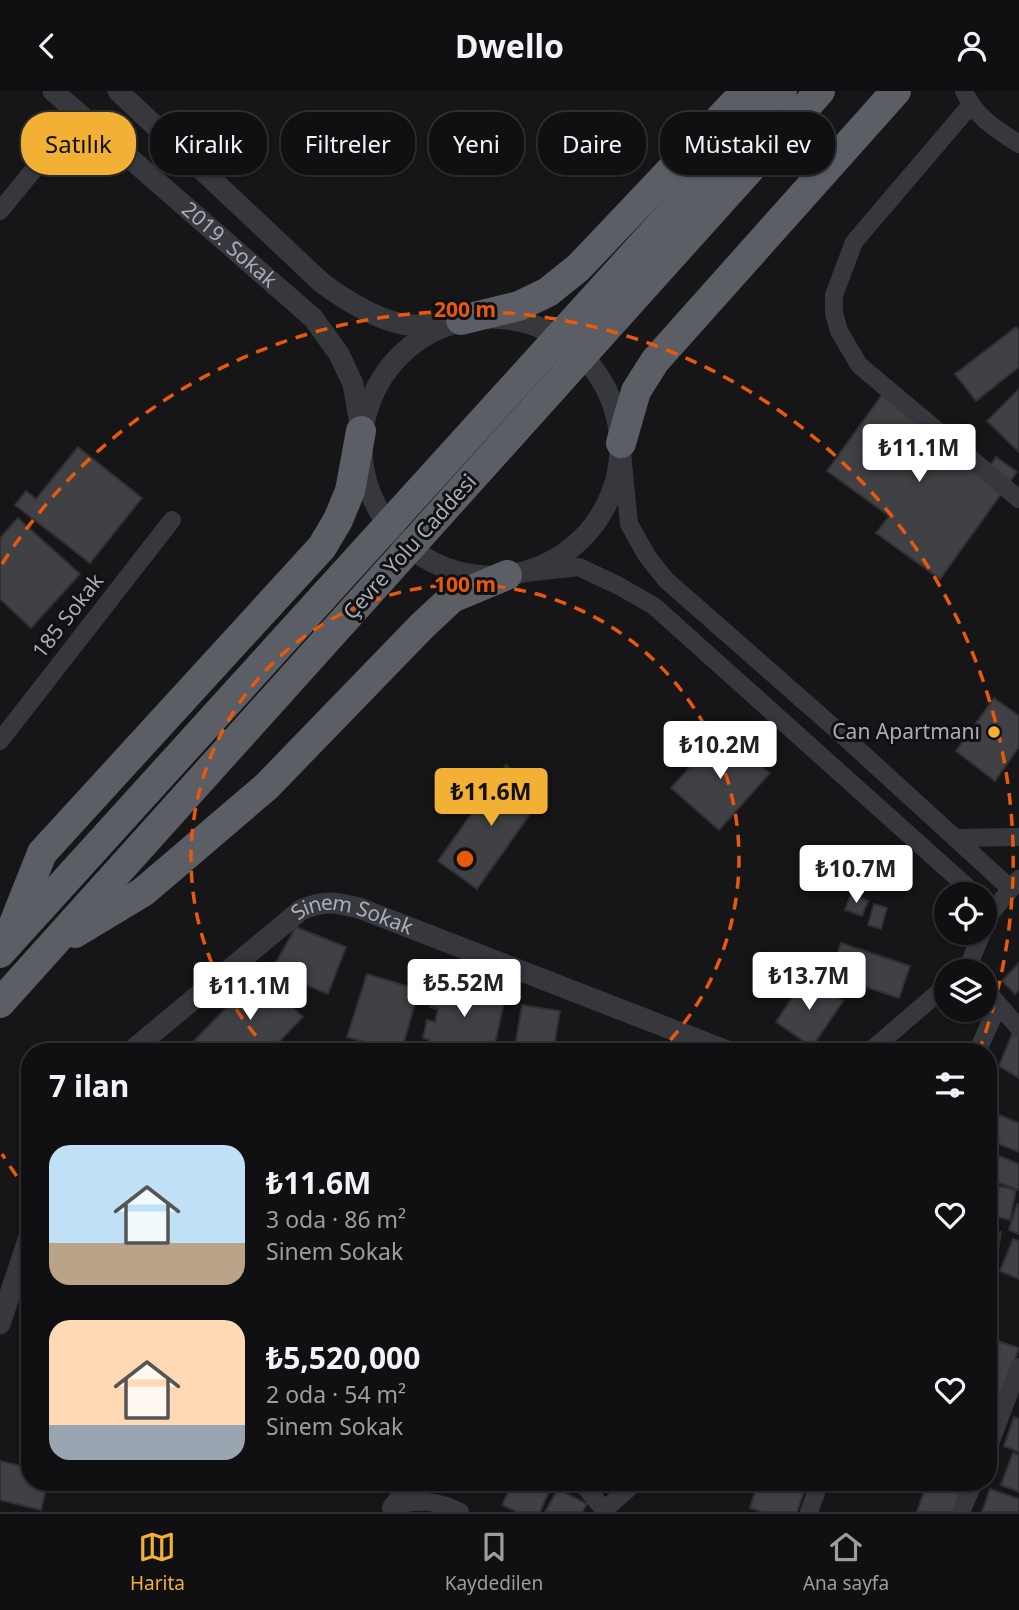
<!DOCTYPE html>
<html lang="tr">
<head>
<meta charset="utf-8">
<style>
  :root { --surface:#101012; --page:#1e1e20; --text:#f1f3f6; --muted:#9c9d9f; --line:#303032; --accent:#f2b134 }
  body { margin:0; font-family:"Noto Sans",sans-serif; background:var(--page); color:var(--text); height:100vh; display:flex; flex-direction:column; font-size:26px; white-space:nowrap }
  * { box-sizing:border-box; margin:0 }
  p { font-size:23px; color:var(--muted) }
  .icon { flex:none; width:38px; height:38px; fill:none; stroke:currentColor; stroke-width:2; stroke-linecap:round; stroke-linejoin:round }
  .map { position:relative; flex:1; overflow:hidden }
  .drawer { position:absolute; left:21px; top:952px; width:976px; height:448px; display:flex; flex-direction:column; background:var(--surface); border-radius:28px; box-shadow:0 2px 5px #0004,0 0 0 2px var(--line) }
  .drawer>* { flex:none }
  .banner { position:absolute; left:21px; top:21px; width:978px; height:63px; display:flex; gap:14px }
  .controls { position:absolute; left:934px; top:791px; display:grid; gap:14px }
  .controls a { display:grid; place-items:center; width:63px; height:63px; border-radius:50%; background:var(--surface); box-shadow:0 2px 5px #0004,0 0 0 2px var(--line); font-size:35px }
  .price { position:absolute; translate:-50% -60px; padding:0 16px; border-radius:7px; background:#fff; color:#222; font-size:23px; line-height:46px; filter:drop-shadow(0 2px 4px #0008) }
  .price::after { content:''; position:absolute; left:50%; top:42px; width:21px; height:16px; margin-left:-10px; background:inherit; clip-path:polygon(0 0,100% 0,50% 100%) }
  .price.current { background:var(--accent); color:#111 }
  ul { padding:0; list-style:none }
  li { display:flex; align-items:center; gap:21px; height:175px; padding:0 28px }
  li span { display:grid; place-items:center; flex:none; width:196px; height:140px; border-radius:21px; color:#555 }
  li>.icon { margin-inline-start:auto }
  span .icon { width:84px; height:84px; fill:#fffc; stroke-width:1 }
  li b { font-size:30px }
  h2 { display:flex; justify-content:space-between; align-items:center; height:84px; padding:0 28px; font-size:30px }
  .tag { padding:0 24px; border-radius:28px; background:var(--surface); box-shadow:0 2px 5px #0004,0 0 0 2px var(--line); font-size:24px; line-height:63px }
  .tag.current { background:var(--accent); color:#111 }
  header { display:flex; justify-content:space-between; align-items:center; height:91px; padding:0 28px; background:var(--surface); font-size:32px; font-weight:700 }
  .tabs { display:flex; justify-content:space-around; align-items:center; height:98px; border-top:2px solid var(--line); background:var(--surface); font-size:19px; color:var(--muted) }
  .tabs a { display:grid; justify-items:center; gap:4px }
  .tabs .current { color:var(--accent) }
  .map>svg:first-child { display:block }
  .building { fill:#404145; stroke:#303034; stroke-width:2 }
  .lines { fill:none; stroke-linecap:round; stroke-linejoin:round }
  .minor { stroke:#37383d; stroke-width:18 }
  .tertiary { stroke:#37383d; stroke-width:21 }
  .trunk { stroke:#5b5e65; stroke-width:30 }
  .ring { fill:none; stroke:#e8590c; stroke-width:3.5; stroke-dasharray:12 9 }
  .poi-dot { fill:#f2b134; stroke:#111113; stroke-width:2.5 }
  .labels { text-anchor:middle; stroke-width:6; stroke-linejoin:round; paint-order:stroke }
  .street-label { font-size:21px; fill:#a8adb8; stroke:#111113 }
  .poi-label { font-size:21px; fill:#a8adb8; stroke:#111113; text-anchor:end }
  .centre { fill:#e8590c; stroke:#111113; stroke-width:3.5 }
  .ring-label { font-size:21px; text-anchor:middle; font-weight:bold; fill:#e8590c; stroke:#111113; stroke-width:6; stroke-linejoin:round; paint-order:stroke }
</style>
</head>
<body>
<header><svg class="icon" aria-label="back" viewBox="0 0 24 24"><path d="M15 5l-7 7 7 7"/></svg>Dwello<svg class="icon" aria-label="person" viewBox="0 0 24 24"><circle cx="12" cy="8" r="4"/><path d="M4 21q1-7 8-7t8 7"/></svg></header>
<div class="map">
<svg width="1019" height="1421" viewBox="0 0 1019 1421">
  <rect width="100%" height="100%" fill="#161618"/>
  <g class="building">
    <polygon points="1016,236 1019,239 1019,276 976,310 955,283"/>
    <polygon points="1019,298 1019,361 987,330"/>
    <polygon points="884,301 989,377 996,366 1017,381 940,488 876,442 889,425 827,380"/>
    <polygon points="78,356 142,407 90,472 15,414 26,400 36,408"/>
    <polygon points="18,427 80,483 31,537 0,508 0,447"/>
    <polygon points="994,607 1019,625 1019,656 995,690 956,660"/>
    <polygon points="722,640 770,682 719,739 671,697"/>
    <polygon points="506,674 543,705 477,798 438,770"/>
    <polygon points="851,803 868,810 862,825 845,819"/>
    <polygon points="874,813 887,817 881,838 868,834"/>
    <polygon points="296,836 346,856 328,903 271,880"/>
    <polygon points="841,852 910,875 899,907 830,884"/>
    <polygon points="1019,872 1019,899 1015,903 1002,890"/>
    <polygon points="259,883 303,926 269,961 195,961 189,955"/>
    <polygon points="367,883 419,899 401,961 347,946"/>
    <polygon points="805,887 816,895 818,893 843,910 812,956 776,931"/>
    <polygon points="436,888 506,903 493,961 441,961 427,958 429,949 423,947 427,929 435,931 438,918 430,916"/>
    <polygon points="522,914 560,920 553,961 514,961"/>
    <polygon points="1014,938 1019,943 1019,987 999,975"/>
    <polygon points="600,951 622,961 597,961"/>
    <polygon points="989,1020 1019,1032 1019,1061 989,1049"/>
    <polygon points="989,1061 1019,1073 1019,1099 989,1088"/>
    <polygon points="989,1093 1016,1099 1010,1129 989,1124"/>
    <polygon points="1017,1113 1019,1114 1019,1143 1009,1139"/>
    <polygon points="989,1139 1001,1141 996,1172 989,1170"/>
    <polygon points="1013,1148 1019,1150 1019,1188 1000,1180"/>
    <polygon points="989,1247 1019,1257 996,1323 989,1320"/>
    <polygon points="1014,1326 1019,1328 1019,1361 1004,1355"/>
    <polygon points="1013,1362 1019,1364 1019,1401 1001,1394"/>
    <polygon points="0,1370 30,1377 30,1391 48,1391 41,1419 0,1409"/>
    <polygon points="513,1391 553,1391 540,1421 517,1421 502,1414"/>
    <polygon points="758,1391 807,1391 797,1421 763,1421 750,1417"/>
    <polygon points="927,1391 964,1404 958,1421 917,1421"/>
    <polygon points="558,1398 587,1413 582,1421 545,1421"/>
    <polygon points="990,1398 1019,1408 1019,1421 982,1421"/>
  </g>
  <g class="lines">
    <g class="minor">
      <path d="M964 0C975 26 996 38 1019 53"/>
      <polyline points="970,15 854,151 834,204 834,222 839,240 859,274 1019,408"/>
      <polyline points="0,120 79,23"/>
      <polyline points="621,352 629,433 647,465 666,489 839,641 1011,798"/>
      <polyline points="507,484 579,476 619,495 654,515 975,803"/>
      <polyline points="0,650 172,429"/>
      <polyline points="957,747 1019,746"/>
      <polyline points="985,834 990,823 1019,788"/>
      <polyline points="963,880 968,876 982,842"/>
      <polyline points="985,898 1019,937"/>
      <polyline points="869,961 947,894"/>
      <polyline points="977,961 998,915"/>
      <polyline points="989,1355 1019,1276"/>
      <polyline points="581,1391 606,1421"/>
      <path d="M392 1415C417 1408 437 1409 460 1421"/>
      <polyline points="391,1417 410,1391"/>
      <polyline points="604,1419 636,1391"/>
      <polyline points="809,1421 820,1391"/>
      <polyline points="961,1421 974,1391"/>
    </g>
    <g class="tertiary">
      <path id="s1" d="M53 0 313 227 339 263 353 293 360 333"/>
      <path d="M118 0 322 192C345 209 374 227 402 233 414 236 430 232 442 231"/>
      <circle cx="491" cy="356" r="129"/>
      <path id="s2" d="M130 961 301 819C324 809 335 811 359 817L730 961"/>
      <polyline points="0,1233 30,1143"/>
    </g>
    <g class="trunk">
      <polyline points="461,229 519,215 548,201 579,176 746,0"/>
      <polyline points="621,352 636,300 655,270 896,0"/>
      <polyline points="11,840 42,762 322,456 338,429 350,400 361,340"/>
      <polyline points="75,842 143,801 267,695 422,535 452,507 507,484"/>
      <polyline points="0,862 782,0"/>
      <polyline points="0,912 820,0"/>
    </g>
  </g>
  <g class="ring">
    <path d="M270 960A274 274 0 1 1 660 960"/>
    <path d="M29 1102A549 549 0 0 1 2 1063M2 473A549 549 0 0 1 979 960"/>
  </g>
  <circle class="poi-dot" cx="994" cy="641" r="7"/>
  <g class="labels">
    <g class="street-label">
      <text dy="7" stroke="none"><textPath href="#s1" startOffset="234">2019. Sokak</textPath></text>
      <text transform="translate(410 456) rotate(-48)" y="7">Çevre Yolu Caddesi</text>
      <text transform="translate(68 525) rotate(-52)" y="7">185 Sokak</text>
      <text dy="7" stroke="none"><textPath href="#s2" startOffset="276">Sinem Sokak</textPath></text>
    </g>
    <g class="poi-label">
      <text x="980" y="648">Can Apartmanı</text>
    </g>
  </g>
  <circle cx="465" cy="768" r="10" class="centre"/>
  <g class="ring-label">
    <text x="465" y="226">200 m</text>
    <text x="465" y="501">100 m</text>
  </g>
</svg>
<div class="controls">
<a><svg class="icon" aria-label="locate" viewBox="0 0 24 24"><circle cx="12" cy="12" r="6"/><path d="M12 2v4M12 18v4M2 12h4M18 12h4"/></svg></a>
<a><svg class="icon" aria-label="layers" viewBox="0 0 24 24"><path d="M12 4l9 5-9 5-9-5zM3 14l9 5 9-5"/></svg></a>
</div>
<b class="price" style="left:919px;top:393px">₺11.1M</b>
<b class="price" style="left:720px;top:690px">₺10.2M</b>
<b class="price current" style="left:491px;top:737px">₺11.6M</b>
<b class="price" style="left:856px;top:814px">₺10.7M</b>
<b class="price" style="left:809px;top:921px">₺13.7M</b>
<b class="price" style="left:464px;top:928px">₺5.52M</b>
<b class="price" style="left:250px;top:931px">₺11.1M</b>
<div class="banner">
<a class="tag current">Satılık</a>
<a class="tag">Kiralık</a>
<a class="tag">Filtreler</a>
<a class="tag">Yeni</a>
<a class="tag">Daire</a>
<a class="tag">Müstakil ev</a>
</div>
<section class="drawer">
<h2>7 ilan<svg class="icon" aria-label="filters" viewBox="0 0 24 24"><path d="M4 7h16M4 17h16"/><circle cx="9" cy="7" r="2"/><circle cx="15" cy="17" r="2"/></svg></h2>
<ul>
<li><span style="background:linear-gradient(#bfe0f5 70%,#b9a48a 0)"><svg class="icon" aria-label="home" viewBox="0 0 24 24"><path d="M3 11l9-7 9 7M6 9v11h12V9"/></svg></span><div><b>₺11.6M</b><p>3 oda · 86 m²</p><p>Sinem Sokak</p></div><svg class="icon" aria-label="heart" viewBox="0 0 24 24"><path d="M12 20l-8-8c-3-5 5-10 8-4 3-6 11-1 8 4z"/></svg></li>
<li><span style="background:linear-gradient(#ffd9b3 75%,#9aa5b1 0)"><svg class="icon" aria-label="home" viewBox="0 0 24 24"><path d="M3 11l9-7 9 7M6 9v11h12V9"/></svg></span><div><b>₺5,520,000</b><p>2 oda · 54 m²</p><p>Sinem Sokak</p></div><svg class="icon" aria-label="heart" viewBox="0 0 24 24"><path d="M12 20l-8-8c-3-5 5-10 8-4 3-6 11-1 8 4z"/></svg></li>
</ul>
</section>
</div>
<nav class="tabs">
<a class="current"><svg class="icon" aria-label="map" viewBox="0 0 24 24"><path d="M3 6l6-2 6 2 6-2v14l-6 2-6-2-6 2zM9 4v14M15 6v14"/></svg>Harita</a>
<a><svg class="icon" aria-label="saved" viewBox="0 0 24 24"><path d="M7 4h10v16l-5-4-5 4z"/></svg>Kaydedilen</a>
<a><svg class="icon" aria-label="home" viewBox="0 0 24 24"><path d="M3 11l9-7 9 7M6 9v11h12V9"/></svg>Ana sayfa</a>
</nav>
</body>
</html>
